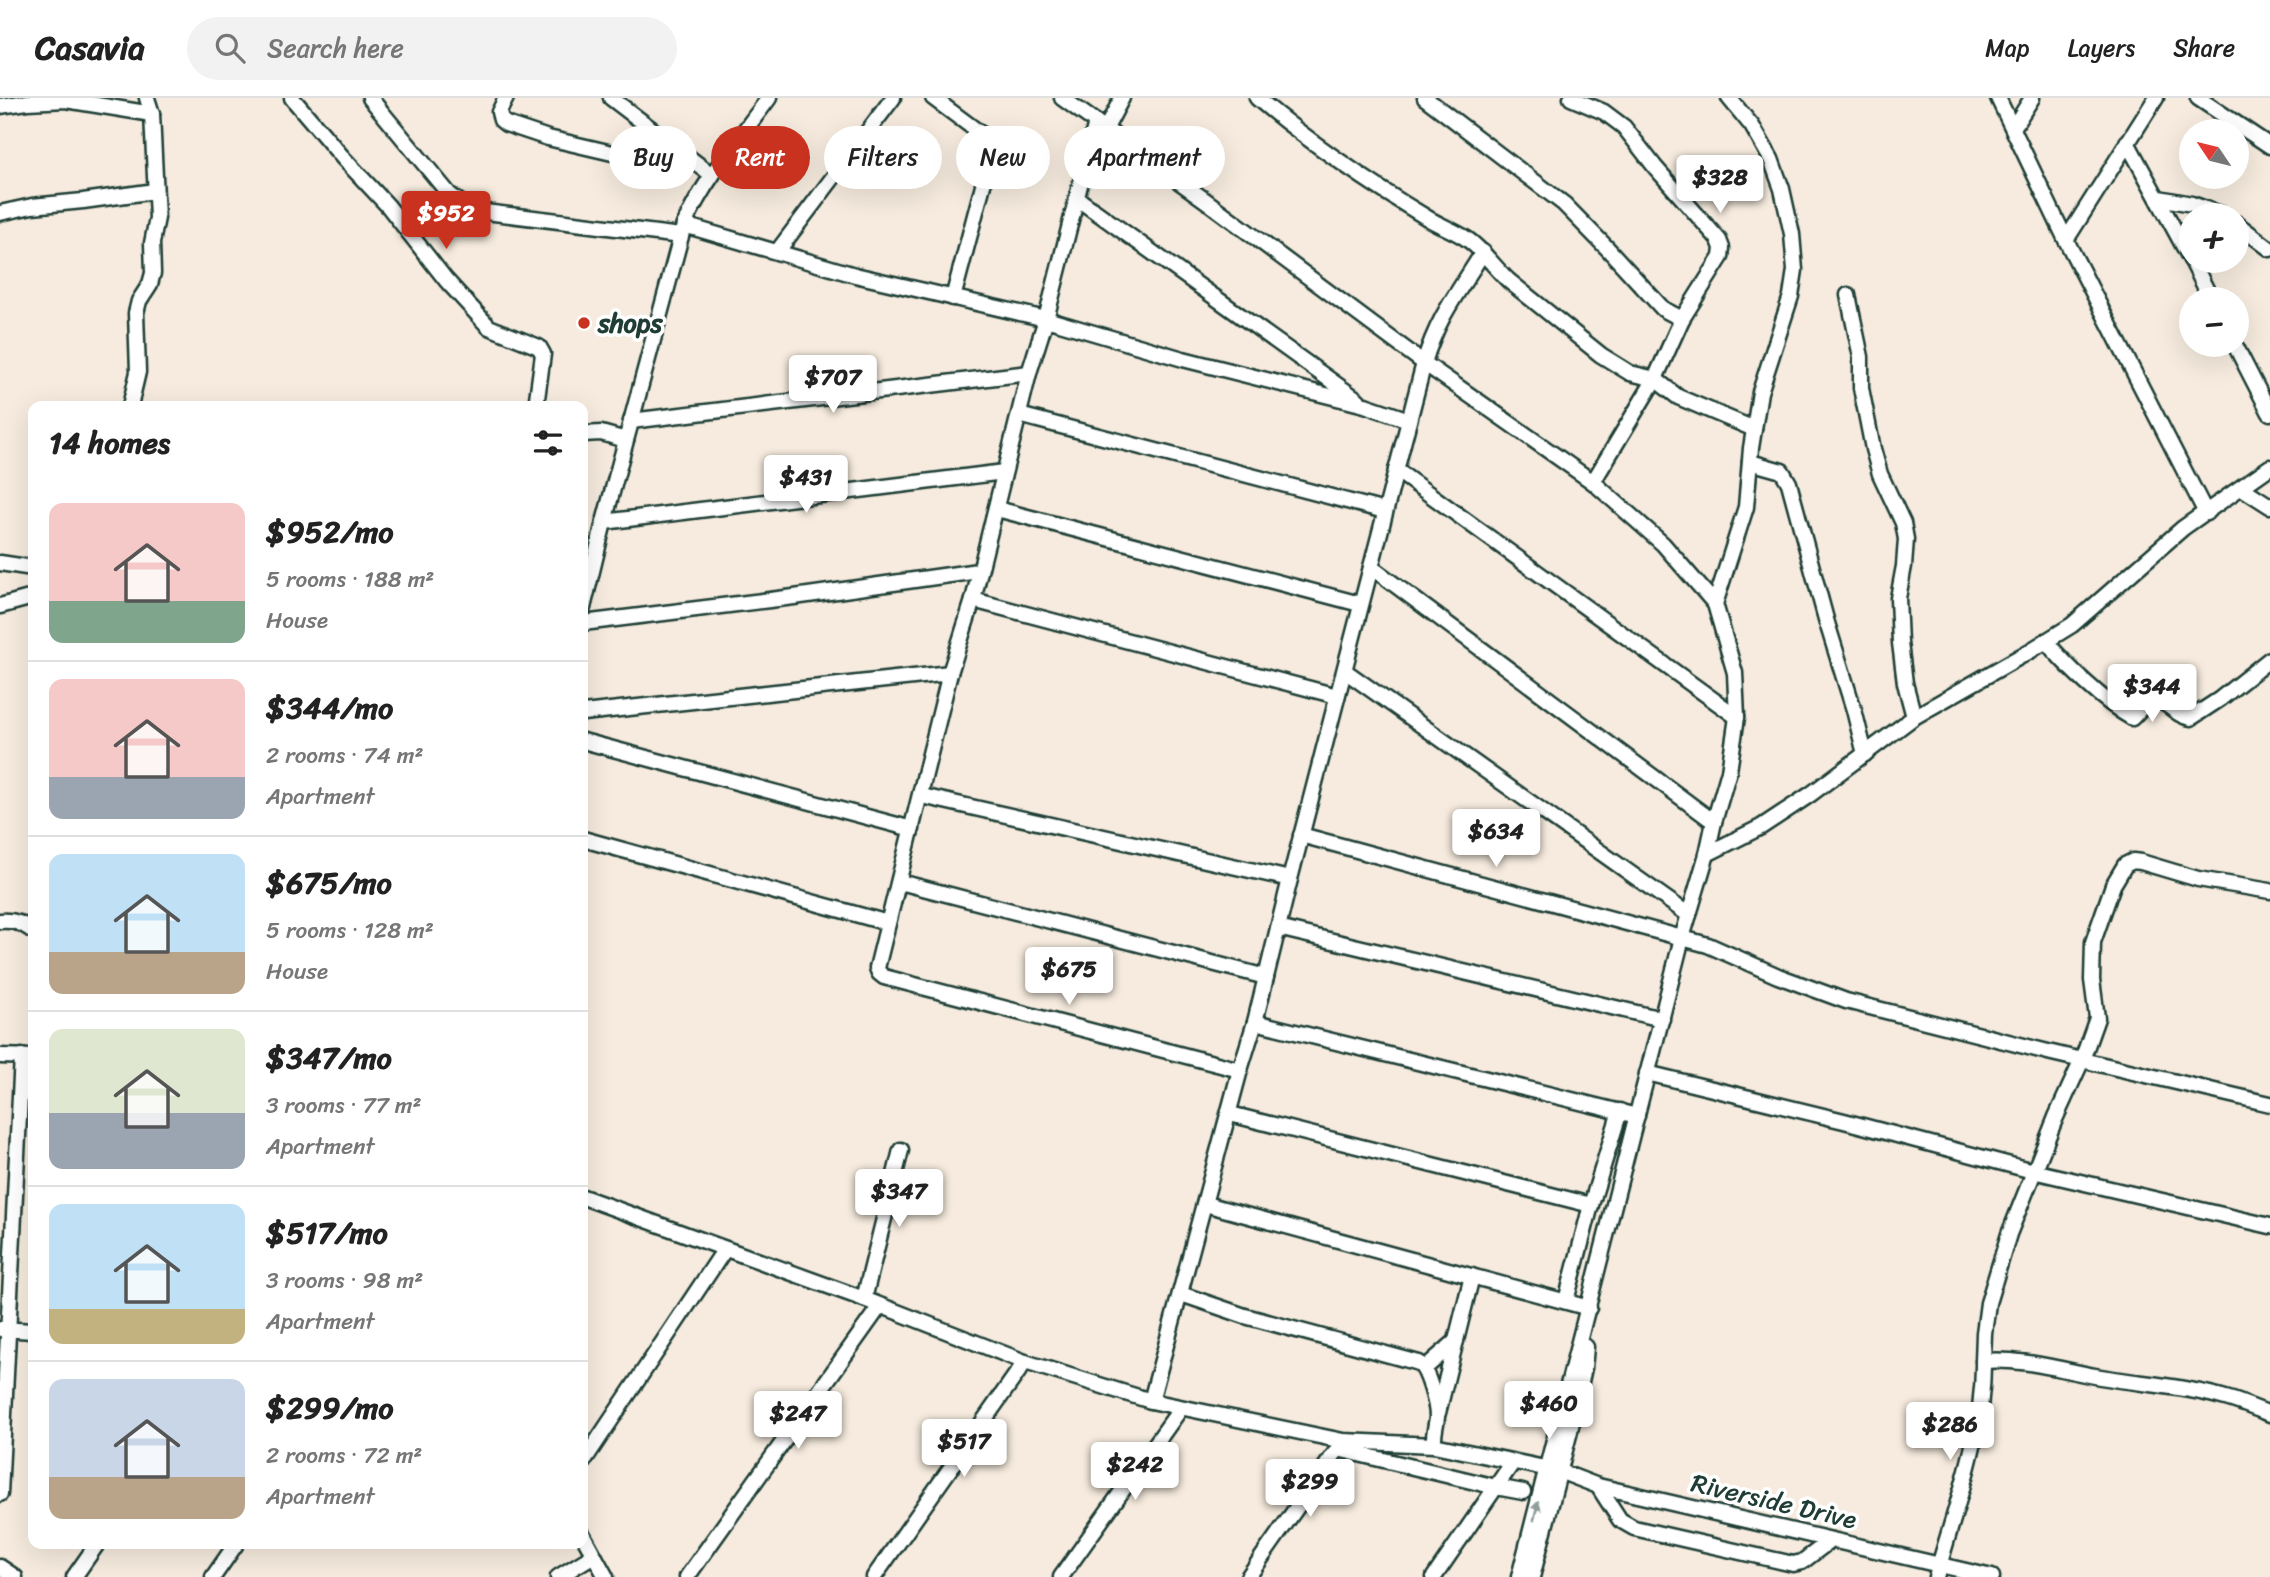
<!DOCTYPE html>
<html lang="en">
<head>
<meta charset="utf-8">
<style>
  :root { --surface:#fff; --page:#f2f2f2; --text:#222; --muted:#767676; --line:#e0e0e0; --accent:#c8321e }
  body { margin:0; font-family:Sriracha,sans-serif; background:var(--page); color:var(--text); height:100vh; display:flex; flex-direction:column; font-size:26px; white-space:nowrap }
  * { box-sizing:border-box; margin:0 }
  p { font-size:23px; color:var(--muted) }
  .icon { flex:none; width:38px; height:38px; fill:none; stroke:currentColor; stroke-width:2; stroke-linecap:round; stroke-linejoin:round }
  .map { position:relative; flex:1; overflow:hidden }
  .details { position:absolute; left:28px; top:303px; width:560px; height:1148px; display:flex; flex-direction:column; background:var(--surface); border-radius:14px; box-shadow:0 7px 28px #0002 }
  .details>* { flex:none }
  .banner { position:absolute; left:609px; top:28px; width:665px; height:63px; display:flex; gap:14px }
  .needle { width:46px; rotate:305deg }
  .fabs { position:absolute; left:2179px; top:21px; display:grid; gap:14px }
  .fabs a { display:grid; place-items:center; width:70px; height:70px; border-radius:50%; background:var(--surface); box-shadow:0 7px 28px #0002; font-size:35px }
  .price { position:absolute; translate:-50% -60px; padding:0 16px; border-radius:7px; background:#fff; color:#222; font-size:23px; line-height:46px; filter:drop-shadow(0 2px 4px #0008) }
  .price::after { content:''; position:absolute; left:50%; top:42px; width:21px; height:16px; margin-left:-10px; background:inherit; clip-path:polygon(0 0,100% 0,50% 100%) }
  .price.selected { background:var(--accent); color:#fff }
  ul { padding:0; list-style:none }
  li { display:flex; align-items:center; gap:21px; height:175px; padding:0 21px }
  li+li { border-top:2px solid var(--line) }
  li span { display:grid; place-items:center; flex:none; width:196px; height:140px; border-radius:14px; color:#555 }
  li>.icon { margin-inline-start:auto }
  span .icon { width:84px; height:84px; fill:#fffc; stroke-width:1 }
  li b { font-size:30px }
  h2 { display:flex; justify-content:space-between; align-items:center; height:84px; padding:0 21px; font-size:30px }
  .tag { padding:0 24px; border-radius:32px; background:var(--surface); box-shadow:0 7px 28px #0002; font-size:24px; line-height:63px }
  .tag.selected { background:var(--accent); color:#fff }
  header { display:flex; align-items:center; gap:42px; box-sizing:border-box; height:98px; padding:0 35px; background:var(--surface); border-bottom:2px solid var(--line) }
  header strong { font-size:33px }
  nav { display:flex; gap:38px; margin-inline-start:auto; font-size:24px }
  .search { width:490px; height:63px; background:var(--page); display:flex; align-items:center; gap:18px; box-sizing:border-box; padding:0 24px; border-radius:38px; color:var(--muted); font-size:26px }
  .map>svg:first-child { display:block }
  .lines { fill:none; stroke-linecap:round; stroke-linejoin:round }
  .minor-casing { stroke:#1f3d34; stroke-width:19 }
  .minor { stroke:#fff; stroke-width:14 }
  .oneway { fill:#8f9e9a }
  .poi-dot { fill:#c8321e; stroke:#fff; stroke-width:2.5 }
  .labels { text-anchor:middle; stroke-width:7; stroke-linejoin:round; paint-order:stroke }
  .poi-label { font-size:26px; font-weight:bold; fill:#1f3d34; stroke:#fff; text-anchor:start }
  .street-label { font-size:26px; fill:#1f3d34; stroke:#fff }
</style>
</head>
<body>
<header>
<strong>Casavia</strong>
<div class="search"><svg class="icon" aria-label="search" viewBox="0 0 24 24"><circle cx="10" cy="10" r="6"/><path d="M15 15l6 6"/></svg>Search here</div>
<nav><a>Map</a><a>Layers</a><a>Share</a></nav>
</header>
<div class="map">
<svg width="2270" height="1479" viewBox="0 0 2270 1479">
  <rect width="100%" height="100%" fill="#f6ebde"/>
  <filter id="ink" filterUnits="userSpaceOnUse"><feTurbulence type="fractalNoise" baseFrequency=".0143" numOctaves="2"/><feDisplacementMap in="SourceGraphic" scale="14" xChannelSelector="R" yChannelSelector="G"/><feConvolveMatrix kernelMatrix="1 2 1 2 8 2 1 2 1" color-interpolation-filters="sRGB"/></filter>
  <g filter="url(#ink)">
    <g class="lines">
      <defs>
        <g id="minor">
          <polyline points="292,0 344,61 388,108 446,182 489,229 539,249 543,256 536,308"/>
          <polyline points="370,0 449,96 461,105 477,113 681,138"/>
          <path d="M506 0 499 14 501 22 506 26 548 40 638 61C653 61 663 59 672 45"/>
          <polyline points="611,0 712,77"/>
          <polyline points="933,0 988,41 991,46 992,53 953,200"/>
          <polyline points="1062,0 1205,102 1424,265 1593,384 1663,446 1715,506 1735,575 1737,619 1729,673 1714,724 1707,756 1682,840 1519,1479"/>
          <path d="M1257 0C1310 45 1369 85 1429 121 1441 128 1455 133 1467 141 1483 152 1494 169 1509 183L1601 257 1630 275 1655 281 1682 221 1721 159 1722 150 1719 142 1655 69 1624 29 1604 14 1571 0"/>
          <polyline points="1425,0 1564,106 1608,151 1663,211 1682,221"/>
          <polyline points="1998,0 2066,142 2206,415"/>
          <polyline points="2198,0 2270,48"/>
          <polyline points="0,8 27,4 66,2 152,16"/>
          <polyline points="1096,24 1046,221 1029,275 973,502 950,575 877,870 879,875 884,879 1240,972"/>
          <polyline points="2013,30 2032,0"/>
          <polyline points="1105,32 1122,0"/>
          <polyline points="2127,44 2191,162"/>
          <polyline points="2159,100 2192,106 2223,117"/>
          <polyline points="1078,101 1358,302"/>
          <polyline points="0,115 32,108 83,103 155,93"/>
          <polyline points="2236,125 2270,151"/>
          <polyline points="684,127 855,177 1046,221 1183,261 1365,307 1409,322"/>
          <polyline points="2066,142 2156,0"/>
          <polyline points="777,154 893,0"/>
          <polyline points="2192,163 2211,201"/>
          <polyline points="1848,197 1861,259 1861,290 1873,351 1880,376 1903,425 1906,441 1904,468 1898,500 1900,545 1905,585 1914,619"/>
          <polyline points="2235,247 2270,315"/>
          <polyline points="130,308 138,274 136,215 139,203 150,186 153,175 152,145 157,120 152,16 147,0"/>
          <polyline points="1019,317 1385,413"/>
          <polyline points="631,323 1029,275"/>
          <polyline points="583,336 601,335 626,342"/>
          <polyline points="1750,364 1782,373 1789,385 1827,525 1854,612 1865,656"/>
          <polyline points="1396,372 1737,619"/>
          <polyline points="1593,384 1655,281 1678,299 1754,331"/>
          <polyline points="2242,390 2270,408"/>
          <polyline points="997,411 1360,506"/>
          <polyline points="604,424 1004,374"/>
          <polyline points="0,465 33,470"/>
          <polyline points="1371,469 1714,724"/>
          <polyline points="973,502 1337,598"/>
          <polyline points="1715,506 1746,409 1751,350 1760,294 1791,198 1795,172 1792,136 1782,91 1771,61 1752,28 1729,0"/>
          <polyline points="0,508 33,499"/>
          <path d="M583 510 604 424 684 127C705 80 739 41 769 0"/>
          <polyline points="583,525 794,499 978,473"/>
          <path d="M2046 543C2066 568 2104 604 2132 620L2151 600C2166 601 2175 618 2191 620L2220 601 2270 561"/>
          <polyline points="1345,573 1689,817"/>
          <polyline points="583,615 950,575"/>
          <polyline points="583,643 912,731"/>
          <polyline points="922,698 1290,781"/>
          <polyline points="1301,737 1708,847 1778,878 1846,903 2052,955 2270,1006"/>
          <polyline points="583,741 888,825"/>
          <polyline points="1707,756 1761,729 1811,696 1914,619 2030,553 2072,527 2183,430 2270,369"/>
          <polyline points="900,784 1266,879"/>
          <path d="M2270 793 2198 781 2141 764 2133 763 2125 767 2113 787 2093 844 2092 882 2097 920 2082 962 2056 1019 2009 1136 1988 1205 1984 1235 1983 1263C2022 1260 2057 1271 2095 1278 2139 1286 2186 1288 2229 1301 2243 1305 2256 1311 2270 1316"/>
          <path d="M0 823C14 822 22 825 33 833"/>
          <polyline points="1278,830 1662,921"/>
          <polyline points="1255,924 1637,1018"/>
          <polyline points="0,958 33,959"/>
          <polyline points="1647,975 1844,1023 2033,1073 2270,1128"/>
          <polyline points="1230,1016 1591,1107"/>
          <polyline points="583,1099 864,1201 1025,1264 1151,1303 1343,1343 1434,1347 1559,1373 1598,1388 1992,1479"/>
          <polyline points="1205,1106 1589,1210"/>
          <path d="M1181 1196 1245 1218 1419 1265C1428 1273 1437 1306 1437 1319 1436 1329 1433 1335 1434 1347"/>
          <polyline points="864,1201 901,1052"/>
          <polyline points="1566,1203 1591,1107 1620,1013"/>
          <polyline points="1,1231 33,1233"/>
          <polyline points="1425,1270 1456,1243"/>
          <path d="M1151 1303 1240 972 1255 924 1290 781 1424 265C1438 218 1458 195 1483 154"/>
          <polyline points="1438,1315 1472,1178"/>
          <polyline points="1338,1351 1496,1389 1523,1394"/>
          <polyline points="583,1364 725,1151"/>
          <polyline points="1598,1388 1620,1422 1634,1430 1793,1466 1802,1464 1831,1442"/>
          <polyline points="0,1396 22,958"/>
          <polyline points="583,1437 606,1479"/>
          <polyline points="0,1469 15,1479"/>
          <polyline points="74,1479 97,1446"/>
          <polyline points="213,1479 236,1446"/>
          <polyline points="558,1479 594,1457"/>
          <polyline points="687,1479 880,1208"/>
          <polyline points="874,1479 1025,1264"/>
          <polyline points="1061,1479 1181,1310"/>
          <polyline points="1248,1479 1342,1345"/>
          <polyline points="1434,1479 1513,1364"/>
          <polyline points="1532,1479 1570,1333 1584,1270 1586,1249"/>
          <path d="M1936 1479C1955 1410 1984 1335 1983 1263"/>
        </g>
      </defs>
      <use href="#minor" class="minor-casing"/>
      <use href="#minor" class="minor"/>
    </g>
    <defs><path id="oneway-solid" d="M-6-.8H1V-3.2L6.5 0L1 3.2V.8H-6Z" transform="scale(1.75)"/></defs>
    <use class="oneway" href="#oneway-solid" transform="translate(1536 1413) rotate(-76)"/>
  </g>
  <circle class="poi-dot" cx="584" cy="225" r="7"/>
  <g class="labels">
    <g class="poi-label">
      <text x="598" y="234">shops</text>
    </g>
    <g class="street-label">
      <text transform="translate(1774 1403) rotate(13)" y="9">Riverside Drive</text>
    </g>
  </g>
</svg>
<div class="fabs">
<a><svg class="needle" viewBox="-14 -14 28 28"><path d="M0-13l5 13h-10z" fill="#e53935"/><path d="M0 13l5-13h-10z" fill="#767676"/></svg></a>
<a>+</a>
<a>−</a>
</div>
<b class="price" style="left:1720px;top:117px">$328</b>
<b class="price selected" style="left:446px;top:153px">$952</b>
<b class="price" style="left:833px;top:317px">$707</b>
<b class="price" style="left:806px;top:417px">$431</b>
<b class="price" style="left:2152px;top:626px">$344</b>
<b class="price" style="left:1496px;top:771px">$634</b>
<b class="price" style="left:1069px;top:909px">$675</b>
<b class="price" style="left:899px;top:1131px">$347</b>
<b class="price" style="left:1549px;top:1343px">$460</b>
<b class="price" style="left:798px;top:1353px">$247</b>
<b class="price" style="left:1950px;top:1364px">$286</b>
<b class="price" style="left:964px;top:1381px">$517</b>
<b class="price" style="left:1135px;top:1404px">$242</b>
<b class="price" style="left:1310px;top:1421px">$299</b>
<div class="banner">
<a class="tag">Buy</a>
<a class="tag selected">Rent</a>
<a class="tag">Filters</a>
<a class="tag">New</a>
<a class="tag">Apartment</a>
</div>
<section class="details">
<h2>14 homes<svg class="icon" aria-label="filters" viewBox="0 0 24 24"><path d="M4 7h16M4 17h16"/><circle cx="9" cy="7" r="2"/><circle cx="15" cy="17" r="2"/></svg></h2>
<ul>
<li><span style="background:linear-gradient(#f6c9c9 70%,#7fa58c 0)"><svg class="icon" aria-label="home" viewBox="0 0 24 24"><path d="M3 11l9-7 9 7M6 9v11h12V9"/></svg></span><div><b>$952/mo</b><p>5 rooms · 188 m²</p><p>House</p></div></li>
<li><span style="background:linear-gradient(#f6c9c9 70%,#9aa5b1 0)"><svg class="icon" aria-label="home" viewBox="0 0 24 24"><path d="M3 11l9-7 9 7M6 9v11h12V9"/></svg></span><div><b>$344/mo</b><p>2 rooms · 74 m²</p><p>Apartment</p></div></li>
<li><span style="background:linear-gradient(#bfe0f5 70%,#b9a48a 0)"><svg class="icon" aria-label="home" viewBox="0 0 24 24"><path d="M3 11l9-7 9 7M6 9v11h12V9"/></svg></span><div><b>$675/mo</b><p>5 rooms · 128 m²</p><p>House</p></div></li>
<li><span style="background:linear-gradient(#dfe7d0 60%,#9aa5b1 0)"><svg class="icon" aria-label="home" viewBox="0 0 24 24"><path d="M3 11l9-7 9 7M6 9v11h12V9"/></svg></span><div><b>$347/mo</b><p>3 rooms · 77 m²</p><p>Apartment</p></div></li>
<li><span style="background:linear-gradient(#bfe0f5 75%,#c2b280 0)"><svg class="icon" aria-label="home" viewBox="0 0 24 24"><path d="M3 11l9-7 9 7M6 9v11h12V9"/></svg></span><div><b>$517/mo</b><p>3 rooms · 98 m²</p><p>Apartment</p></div></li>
<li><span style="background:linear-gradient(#c9d6e8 70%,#b9a48a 0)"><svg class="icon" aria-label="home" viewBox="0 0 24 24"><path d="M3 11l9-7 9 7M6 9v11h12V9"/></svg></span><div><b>$299/mo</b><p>2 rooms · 72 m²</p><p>Apartment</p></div></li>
</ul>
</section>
</div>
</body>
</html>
